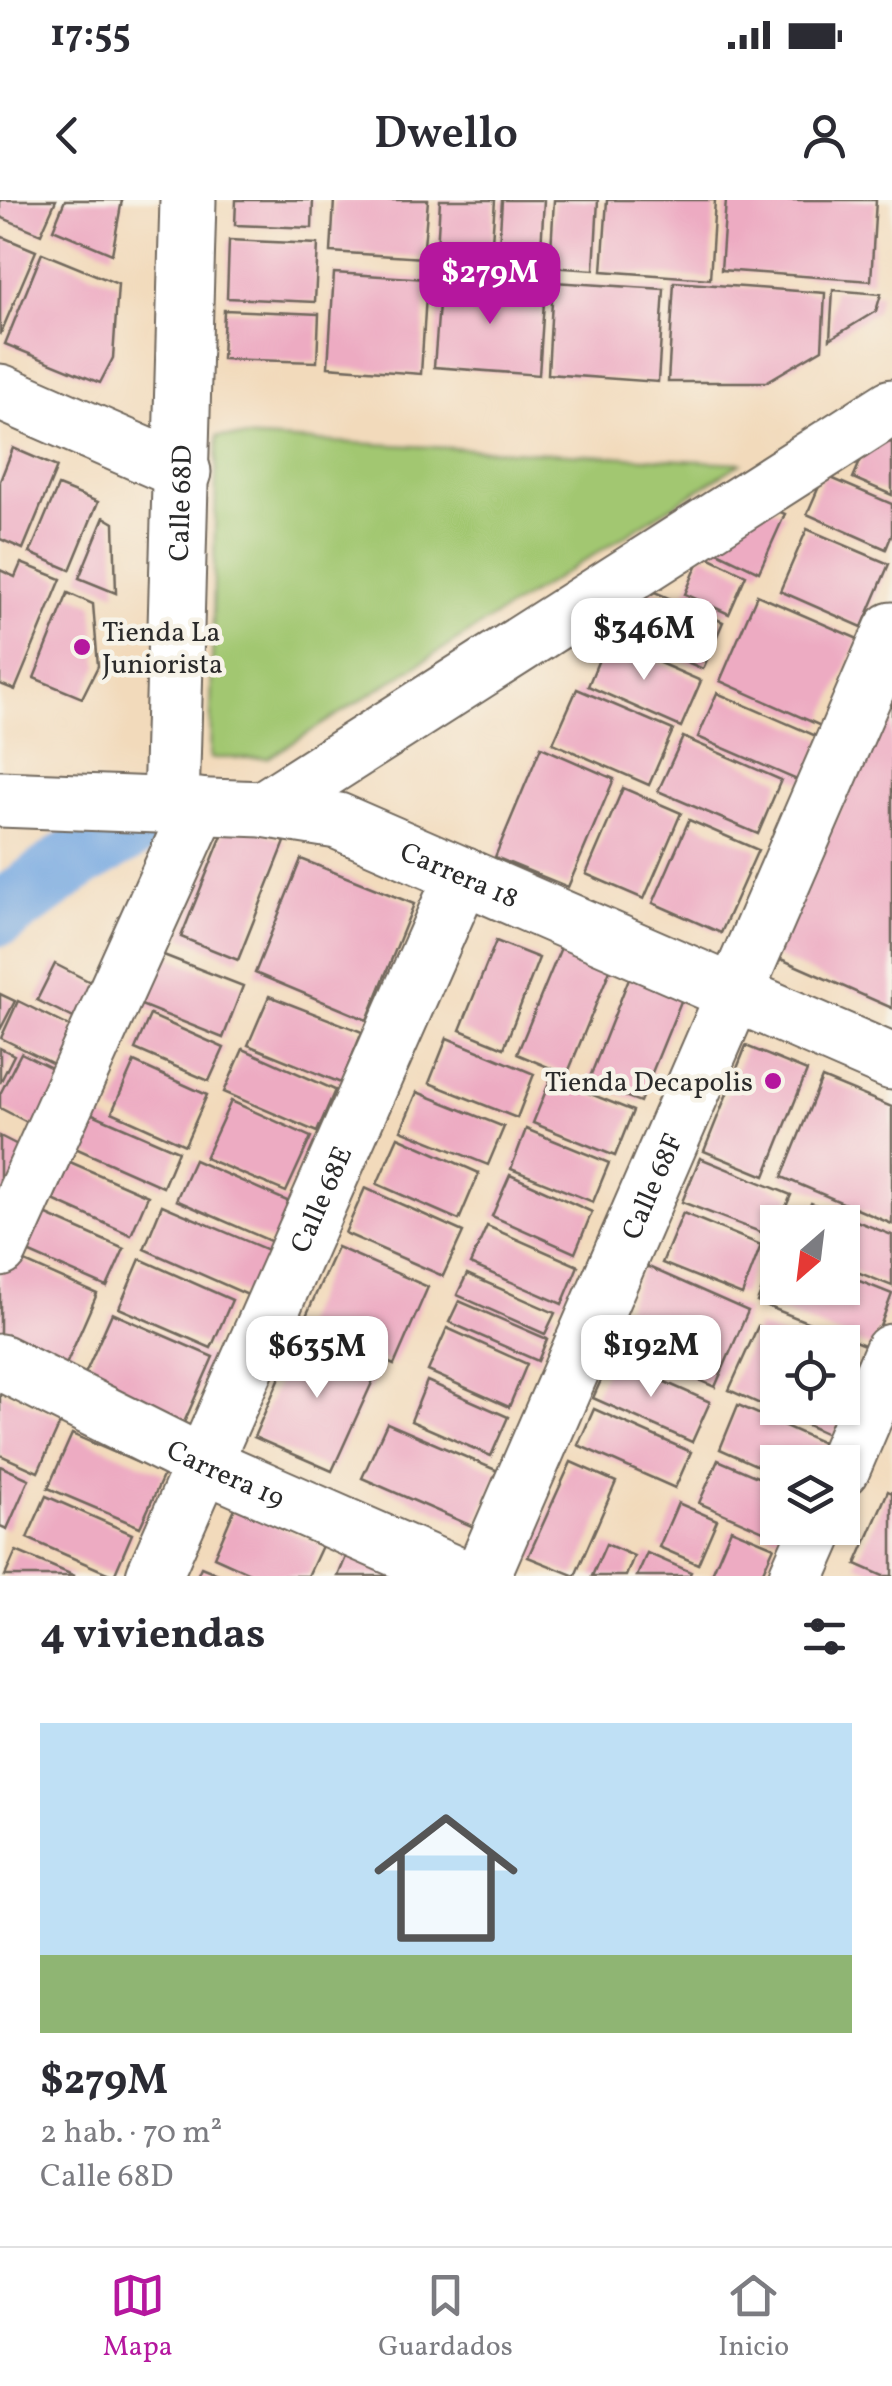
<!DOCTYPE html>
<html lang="es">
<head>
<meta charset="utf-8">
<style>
  :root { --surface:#fff; --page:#f2f2f3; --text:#2b2b33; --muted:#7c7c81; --line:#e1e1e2; --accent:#b5179e }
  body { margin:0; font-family:Vollkorn,serif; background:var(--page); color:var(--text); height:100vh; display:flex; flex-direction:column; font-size:38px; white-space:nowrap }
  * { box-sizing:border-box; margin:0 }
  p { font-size:32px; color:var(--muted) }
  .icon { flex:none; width:55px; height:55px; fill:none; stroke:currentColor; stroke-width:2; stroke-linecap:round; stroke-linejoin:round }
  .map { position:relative; height:1376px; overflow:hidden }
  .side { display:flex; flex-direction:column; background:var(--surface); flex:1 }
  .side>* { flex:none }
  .needle { width:65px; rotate:208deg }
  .tools { position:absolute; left:760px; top:1005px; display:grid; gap:20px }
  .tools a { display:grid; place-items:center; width:100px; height:100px; border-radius:0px; background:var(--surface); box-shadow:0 2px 8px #0004; font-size:50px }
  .price { position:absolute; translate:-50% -85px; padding:0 22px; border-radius:20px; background:#fff; color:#222; font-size:32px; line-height:65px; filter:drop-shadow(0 2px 5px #0008) }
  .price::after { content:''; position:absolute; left:50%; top:60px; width:30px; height:22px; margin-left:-15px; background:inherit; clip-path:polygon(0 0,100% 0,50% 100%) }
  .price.selected { background:var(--accent); color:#fff }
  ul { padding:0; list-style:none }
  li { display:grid; align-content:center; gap:20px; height:530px; padding:0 40px }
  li+li { border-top:2px solid var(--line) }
  li span { display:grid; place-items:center; height:310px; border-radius:0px; color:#555 }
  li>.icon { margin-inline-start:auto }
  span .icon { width:180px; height:180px; fill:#fffc; stroke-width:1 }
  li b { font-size:42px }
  h2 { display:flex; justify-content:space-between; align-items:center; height:120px; padding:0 40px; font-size:42px }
  .status { display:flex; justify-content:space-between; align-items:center; height:70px; padding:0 50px; background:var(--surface); direction:ltr }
  .status svg { height:28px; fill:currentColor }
  header { display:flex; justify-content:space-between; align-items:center; height:130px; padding:0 40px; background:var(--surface); font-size:45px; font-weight:600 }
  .dock { display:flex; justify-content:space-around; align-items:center; height:140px; border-top:2px solid var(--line); background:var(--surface); font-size:28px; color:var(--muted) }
  .dock a { display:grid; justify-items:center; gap:5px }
  .dock .selected { color:var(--accent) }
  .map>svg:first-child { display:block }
  .green { fill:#a2c771; stroke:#66794e; stroke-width:2.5 }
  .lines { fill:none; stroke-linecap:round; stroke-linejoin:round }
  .canal { stroke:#76a8e1; stroke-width:65 }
  .building { fill:#edabc2 }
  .street-casing { stroke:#71685d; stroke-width:59 }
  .street { stroke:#fff; stroke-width:55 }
  .poi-dot { fill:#b5179e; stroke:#f7f3e8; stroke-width:4 }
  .labels { text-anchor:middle; stroke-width:9; stroke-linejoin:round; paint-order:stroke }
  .street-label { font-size:28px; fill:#2b2b2b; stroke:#f7f3e8 }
  .poi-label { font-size:28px; fill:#2b2b2b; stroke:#f7f3e8; text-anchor:start }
</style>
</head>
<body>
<div class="status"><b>17:55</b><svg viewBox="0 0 49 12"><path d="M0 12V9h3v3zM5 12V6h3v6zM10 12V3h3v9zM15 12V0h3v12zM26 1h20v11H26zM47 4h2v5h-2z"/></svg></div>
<header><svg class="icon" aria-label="back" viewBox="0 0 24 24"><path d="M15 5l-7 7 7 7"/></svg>Dwello<svg class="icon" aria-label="person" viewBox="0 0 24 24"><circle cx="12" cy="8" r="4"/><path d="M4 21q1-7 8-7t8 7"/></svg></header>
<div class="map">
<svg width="892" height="1376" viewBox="0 0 892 1376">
  <rect width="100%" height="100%" fill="#f7f3e8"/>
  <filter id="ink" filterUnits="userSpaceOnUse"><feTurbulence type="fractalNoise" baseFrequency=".01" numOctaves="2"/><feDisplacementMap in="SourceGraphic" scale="20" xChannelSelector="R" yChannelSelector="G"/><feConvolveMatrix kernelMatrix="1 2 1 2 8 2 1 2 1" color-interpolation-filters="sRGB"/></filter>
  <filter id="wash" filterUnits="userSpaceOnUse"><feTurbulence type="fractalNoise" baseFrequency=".0048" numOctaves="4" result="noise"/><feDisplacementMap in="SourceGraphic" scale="40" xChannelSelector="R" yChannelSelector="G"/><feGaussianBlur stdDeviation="2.25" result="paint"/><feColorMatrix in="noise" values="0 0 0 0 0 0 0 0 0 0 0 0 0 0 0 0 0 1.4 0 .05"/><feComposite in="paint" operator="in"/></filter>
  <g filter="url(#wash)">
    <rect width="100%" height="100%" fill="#f2dabb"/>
    <polygon class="green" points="217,236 741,263 268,558 210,558"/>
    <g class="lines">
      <polyline class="canal" points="0,714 77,658 171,605"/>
    </g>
    <g id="blocks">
      <g class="building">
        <polygon points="0,0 56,0 41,34 0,17"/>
        <polygon points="65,0 122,0 112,54 53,29"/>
        <polygon points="236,0 313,0 312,28 235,25"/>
        <polygon points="334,0 428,0 423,58 331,52"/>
        <polygon points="440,0 495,0 490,70 436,66"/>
        <polygon points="502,0 544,0 540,65 498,63"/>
        <polygon points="554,0 598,0 594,70 550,67"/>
        <polygon points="607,0 715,0 710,79 602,71"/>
        <polygon points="726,0 876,0 871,81 721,70"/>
        <polygon points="0,36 36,51 0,135"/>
        <polygon points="229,40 318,44 315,102 227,98"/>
        <polygon points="42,53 118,84 113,158 100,183 5,144"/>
        <polygon points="334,73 427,79 421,174 328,167"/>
        <polygon points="441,79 545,87 539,175 434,167"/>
        <polygon points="553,82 664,89 658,182 548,174"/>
        <polygon points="674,82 825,93 822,149 766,182 668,182"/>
        <polygon points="833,90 881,94 876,111 830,139"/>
        <polygon points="224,110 319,114 317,162 222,159"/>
        <polygon points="872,234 892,243 892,295 853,278"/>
        <polygon points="13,248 57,267 23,349 0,339 0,281"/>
        <polygon points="824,275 892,304 892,334 886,349 807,314"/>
        <polygon points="58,286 98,302 70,370 30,353"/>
        <polygon points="762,304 785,314 759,372 709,348"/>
        <polygon points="104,317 114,323 116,393 79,378"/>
        <polygon points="807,329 889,364 862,427 780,391"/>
        <polygon points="702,354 746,375 729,414 685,394"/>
        <polygon points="21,363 61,379 15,490 0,484 0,370 15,377"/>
        <polygon points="641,386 723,422 703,469 621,433"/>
        <polygon points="68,393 93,404 98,466 82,498 34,478"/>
        <polygon points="757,395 858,439 821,526 720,481"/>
        <polygon points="607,440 701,481 681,527 588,486"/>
        <polygon points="577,489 673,530 649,585 553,543"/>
        <polygon points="717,493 823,539 804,583 698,537"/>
        <polygon points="892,494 892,808 774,756"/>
        <polygon points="683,537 781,580 758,634 658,591"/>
        <polygon points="541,547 614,579 568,687 495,657"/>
        <polygon points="623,588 681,613 644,699 586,674"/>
        <polygon points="229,618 285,642 238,760 181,737"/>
        <polygon points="689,620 758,650 721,733 653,703"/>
        <polygon points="301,659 414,704 367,820 255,773"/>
        <polygon points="496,741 539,758 504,848 460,830"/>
        <polygon points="562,745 612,765 567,875 517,854"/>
        <polygon points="161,754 243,786 223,838 141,805"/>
        <polygon points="55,764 104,789 86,824 37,800"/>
        <polygon points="631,773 684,794 640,902 588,882"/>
        <polygon points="0,794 15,801 0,830"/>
        <polygon points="269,796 362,832 341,883 248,845"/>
        <polygon points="18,801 85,834 66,870 1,838"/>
        <polygon points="150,815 224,848 209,881 135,849"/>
        <polygon points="447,838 534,874 517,918 429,883"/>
        <polygon points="746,846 807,871 765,976 704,951"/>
        <polygon points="0,848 14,855 0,883"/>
        <polygon points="243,849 335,890 317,932 224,892"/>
        <polygon points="21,853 66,875 39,928 0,908 0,894"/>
        <polygon points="134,862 207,895 185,945 112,912"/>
        <polygon points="551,878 633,911 615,956 533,923"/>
        <polygon points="822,878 892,907 892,1024 782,977"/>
        <polygon points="417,892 504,927 488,965 401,930"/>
        <polygon points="231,901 311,937 286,992 205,958"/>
        <polygon points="88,912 178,951 163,987 73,947"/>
        <polygon points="526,929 609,963 593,1002 511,969"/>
        <polygon points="0,936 35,954 0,1010"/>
        <polygon points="398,937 479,973 459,1020 377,984"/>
        <polygon points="700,958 791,995 773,1037 682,1002"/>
        <polygon points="194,960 294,1004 277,1044 176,1000"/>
        <polygon points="70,962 148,996 131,1035 53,1000"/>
        <polygon points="510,975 592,1012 575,1053 492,1016"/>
        <polygon points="365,988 463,1032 443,1076 345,1033"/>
        <polygon points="811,1003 892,1035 892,1086 842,1066 842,1022 803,1022"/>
        <polygon points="162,1005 277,1054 257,1099 144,1049"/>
        <polygon points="38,1011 124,1049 107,1087 21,1049"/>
        <polygon points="683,1013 761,1045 742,1095 662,1063"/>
        <polygon points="487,1026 578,1066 562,1104 470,1064"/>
        <polygon points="337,1047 428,1087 394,1165 302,1125"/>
        <polygon points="777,1052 778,1088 842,1088 842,1074 892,1094 872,1148 757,1102"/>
        <polygon points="7,1054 97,1094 65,1167 0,1138 0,1070"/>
        <polygon points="140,1059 232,1100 211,1148 119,1108"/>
        <polygon points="644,1065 748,1111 715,1187 611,1142"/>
        <polygon points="467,1074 555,1113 545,1134 457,1095"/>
        <polygon points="459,1101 547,1139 538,1161 449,1122"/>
        <polygon points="112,1113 213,1157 182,1227 81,1183"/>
        <polygon points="758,1126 794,1142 778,1142 778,1208 842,1208 842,1164 862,1173 834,1237 729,1190"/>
        <polygon points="447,1128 527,1164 509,1207 428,1171"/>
        <polygon points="300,1131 380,1165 332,1271 254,1237"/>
        <polygon points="611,1158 710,1202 692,1242 593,1198"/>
        <polygon points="427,1181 508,1217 491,1256 411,1221"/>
        <polygon points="0,1192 62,1219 38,1272 0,1255"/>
        <polygon points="738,1205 839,1250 834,1262 778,1262 778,1275 720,1249"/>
        <polygon points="594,1209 691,1252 675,1288 578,1245"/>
        <polygon points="387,1223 498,1271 474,1327 362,1278"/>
        <polygon points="72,1234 164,1274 140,1327 48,1288"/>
        <polygon points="718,1260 778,1286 778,1328 781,1328 777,1337 699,1303"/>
        <polygon points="571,1262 616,1282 575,1376 528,1357"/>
        <polygon points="0,1266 29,1279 7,1329 0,1326"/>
        <polygon points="888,1291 892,1293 892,1376 883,1376 856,1364"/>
        <polygon points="46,1296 132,1334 114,1376 27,1338"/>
        <polygon points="678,1303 717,1320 698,1364 659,1347"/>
        <polygon points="235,1308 322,1346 308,1376 256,1376 214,1357"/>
        <polygon points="731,1329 774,1347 761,1376 711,1376"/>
        <polygon points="606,1344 634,1356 626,1376 592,1376"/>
        <polygon points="16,1351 75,1376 5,1376"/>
        <polygon points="348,1352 402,1376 338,1376"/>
        <polygon points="647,1353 691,1372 689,1376 637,1376"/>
        <polygon points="201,1367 223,1376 197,1376"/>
      </g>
    </g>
  </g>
  <g filter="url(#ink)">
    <use href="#blocks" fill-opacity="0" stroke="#71685d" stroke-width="2.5"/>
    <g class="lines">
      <defs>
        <g id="street">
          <polyline points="0,192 183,272"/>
          <path id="s1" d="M0 599 263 609 338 621 892 862"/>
          <path id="s2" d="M171 605 188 0"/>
          <polyline points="263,609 892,207"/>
          <polyline points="0,1049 200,606"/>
          <path id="s3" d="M0 1162 204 1264 459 1376"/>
          <polyline points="842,1269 892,1152"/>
          <path id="s4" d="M154 1376 463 675"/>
          <path id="s5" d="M482 1376 892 430"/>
          <polyline points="797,1376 818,1328"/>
        </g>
      </defs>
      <use href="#street" class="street-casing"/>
      <use href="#street" class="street"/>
    </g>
  </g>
  <g class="poi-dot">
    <circle cx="82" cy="447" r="10"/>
    <circle cx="773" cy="881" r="10"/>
  </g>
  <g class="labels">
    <g class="street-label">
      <text dy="10" stroke="none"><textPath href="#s2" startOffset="302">Calle 68D</textPath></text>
      <text dy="10" stroke="none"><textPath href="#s1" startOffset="472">Carrera 18</textPath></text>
      <text dy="10" stroke="none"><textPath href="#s5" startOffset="425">Calle 68F</textPath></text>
      <text dy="10" stroke="none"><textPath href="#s4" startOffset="412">Calle 68E</textPath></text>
      <text dy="10" stroke="none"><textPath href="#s3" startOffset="252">Carrera 19</textPath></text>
    </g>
    <g class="poi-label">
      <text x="102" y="441">Tienda La<tspan x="102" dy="32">Juniorista</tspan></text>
      <text x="753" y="891" text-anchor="end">Tienda Decapolis</text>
    </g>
  </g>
</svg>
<div class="tools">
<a><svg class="needle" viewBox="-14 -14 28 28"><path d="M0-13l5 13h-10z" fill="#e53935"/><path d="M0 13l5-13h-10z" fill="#7c7c81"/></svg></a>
<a><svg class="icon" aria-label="locate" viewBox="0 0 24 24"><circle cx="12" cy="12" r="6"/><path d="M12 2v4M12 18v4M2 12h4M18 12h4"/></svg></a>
<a><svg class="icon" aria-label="layers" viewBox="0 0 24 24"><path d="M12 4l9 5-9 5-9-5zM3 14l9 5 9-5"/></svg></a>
</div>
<b class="price selected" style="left:490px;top:127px">$279M</b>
<b class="price" style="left:644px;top:483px">$346M</b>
<b class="price" style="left:651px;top:1200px">$192M</b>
<b class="price" style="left:317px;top:1201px">$635M</b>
</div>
<section class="side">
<h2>4 viviendas<svg class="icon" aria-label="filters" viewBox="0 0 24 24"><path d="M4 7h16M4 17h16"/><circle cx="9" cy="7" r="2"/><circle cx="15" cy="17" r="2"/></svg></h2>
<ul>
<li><span style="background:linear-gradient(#bfe0f5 75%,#8fb573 0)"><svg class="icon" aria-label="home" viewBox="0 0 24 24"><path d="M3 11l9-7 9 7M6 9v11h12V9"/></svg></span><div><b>$279M</b><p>2 hab. · 70 m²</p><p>Calle 68D</p></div></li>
</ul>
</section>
<nav class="dock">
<a class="selected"><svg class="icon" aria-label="map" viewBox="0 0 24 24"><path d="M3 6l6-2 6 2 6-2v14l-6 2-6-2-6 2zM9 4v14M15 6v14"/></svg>Mapa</a>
<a><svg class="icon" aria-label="saved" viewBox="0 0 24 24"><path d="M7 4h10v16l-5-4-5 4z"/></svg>Guardados</a>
<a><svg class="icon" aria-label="home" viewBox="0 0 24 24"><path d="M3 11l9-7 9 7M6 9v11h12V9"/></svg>Inicio</a>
</nav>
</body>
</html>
